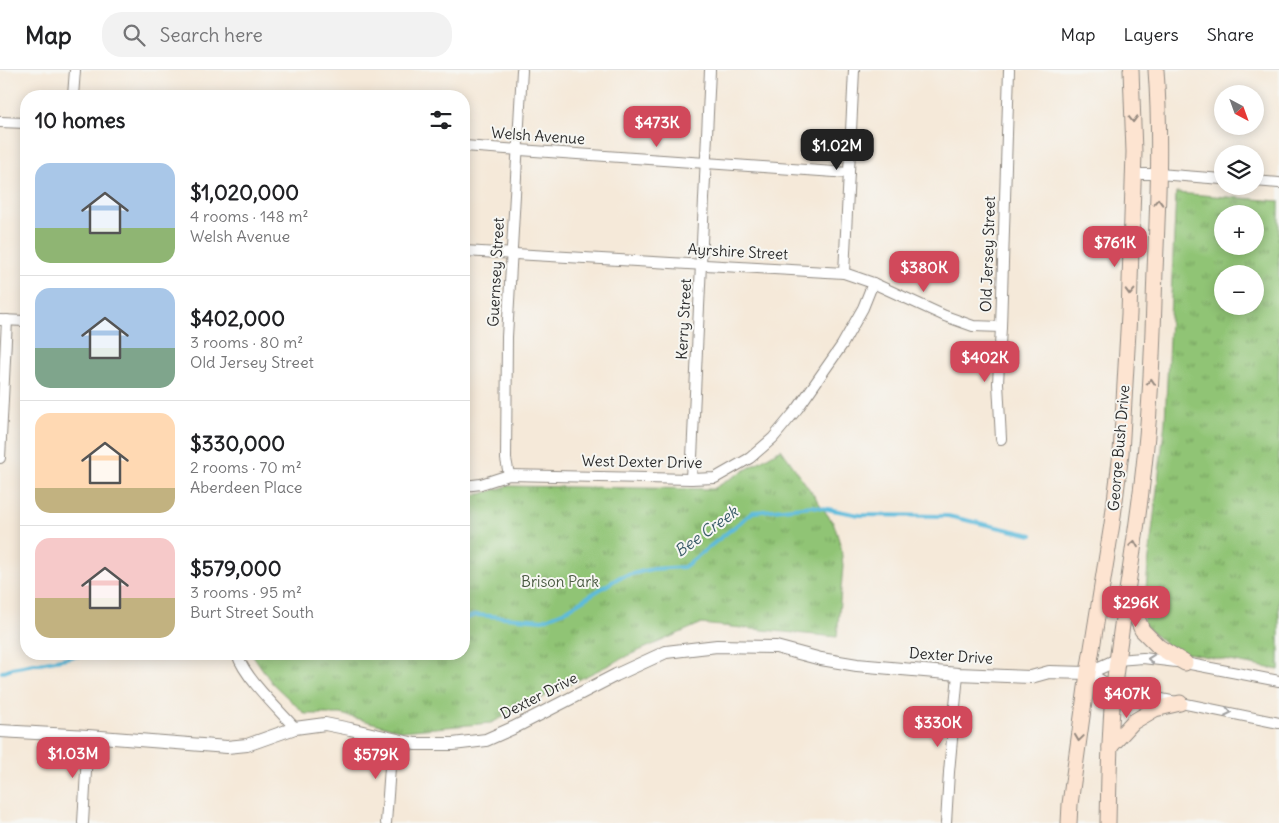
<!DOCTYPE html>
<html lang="en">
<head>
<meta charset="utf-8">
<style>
  :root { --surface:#fff; --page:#f2f2f2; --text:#202124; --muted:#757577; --line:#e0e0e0; --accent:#d1495b }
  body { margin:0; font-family:Delius,sans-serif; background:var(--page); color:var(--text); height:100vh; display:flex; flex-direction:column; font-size:19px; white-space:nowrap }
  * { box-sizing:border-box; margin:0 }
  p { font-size:16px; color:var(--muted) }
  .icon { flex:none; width:28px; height:28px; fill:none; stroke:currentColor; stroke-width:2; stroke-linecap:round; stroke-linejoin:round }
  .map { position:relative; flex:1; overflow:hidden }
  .drawer { position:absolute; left:20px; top:20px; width:450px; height:570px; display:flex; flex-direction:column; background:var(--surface); border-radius:20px; box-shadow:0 2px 12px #0003 }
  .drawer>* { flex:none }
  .needle { width:32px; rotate:139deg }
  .tools { position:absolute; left:1214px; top:15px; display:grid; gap:10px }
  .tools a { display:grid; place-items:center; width:50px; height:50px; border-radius:50%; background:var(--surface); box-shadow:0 2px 12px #0003; font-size:25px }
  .price { position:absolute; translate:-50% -42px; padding:0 11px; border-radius:10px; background:var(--accent); color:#fff; font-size:16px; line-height:32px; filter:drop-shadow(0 1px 2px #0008) }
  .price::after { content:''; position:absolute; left:50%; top:30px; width:15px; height:11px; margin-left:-8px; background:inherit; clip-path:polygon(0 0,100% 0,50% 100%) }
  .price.current { background:#222; color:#fff }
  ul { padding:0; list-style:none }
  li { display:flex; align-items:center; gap:15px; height:125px; padding:0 15px }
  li+li { border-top:1px solid var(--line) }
  li span { display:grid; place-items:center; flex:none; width:140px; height:100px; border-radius:15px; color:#555 }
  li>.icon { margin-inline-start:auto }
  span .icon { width:60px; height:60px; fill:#fffc; stroke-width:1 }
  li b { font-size:21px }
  h2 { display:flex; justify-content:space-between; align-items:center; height:60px; padding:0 15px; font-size:21px }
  header { display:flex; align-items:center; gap:30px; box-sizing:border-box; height:70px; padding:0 25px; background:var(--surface); border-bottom:1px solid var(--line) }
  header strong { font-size:24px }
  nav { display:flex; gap:28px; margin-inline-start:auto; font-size:18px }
  .search { width:350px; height:45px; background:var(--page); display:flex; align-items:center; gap:12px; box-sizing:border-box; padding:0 18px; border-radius:20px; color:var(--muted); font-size:19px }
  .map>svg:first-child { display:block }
  .park { fill:url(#park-tufts); stroke:#5e7850; fill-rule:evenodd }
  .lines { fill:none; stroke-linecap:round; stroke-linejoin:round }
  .stream { stroke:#5dbbdc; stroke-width:4 }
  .minor-casing { stroke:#908a82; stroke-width:12 }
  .tertiary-casing { stroke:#908a82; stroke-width:14 }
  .secondary-casing { stroke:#908a82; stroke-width:17 }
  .minor { stroke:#fff; stroke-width:10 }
  .tertiary { stroke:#fff; stroke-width:12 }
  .secondary { stroke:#fde4d1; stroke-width:15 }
  .oneway { stroke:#94887e }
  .oneway2 { stroke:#a0a0a0 }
  .labels { text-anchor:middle; stroke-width:4; stroke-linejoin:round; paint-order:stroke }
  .street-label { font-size:15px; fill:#2b2b2b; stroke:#f6f6f2 }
  .park-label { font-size:15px; fill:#495941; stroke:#f6f6f2 }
  .water-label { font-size:16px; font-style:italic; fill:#3c5d69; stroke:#f6f6f2 }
</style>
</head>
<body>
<header>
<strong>Map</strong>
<div class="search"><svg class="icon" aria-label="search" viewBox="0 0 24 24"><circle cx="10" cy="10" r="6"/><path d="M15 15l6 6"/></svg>Search here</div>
<nav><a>Map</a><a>Layers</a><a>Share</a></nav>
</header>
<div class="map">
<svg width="1279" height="753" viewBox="0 0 1279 753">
  <defs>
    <pattern id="park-tufts" width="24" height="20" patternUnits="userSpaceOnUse" patternTransform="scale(1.25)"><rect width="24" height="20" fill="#90c475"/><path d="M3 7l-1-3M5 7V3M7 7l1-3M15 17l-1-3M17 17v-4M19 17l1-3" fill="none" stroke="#769f60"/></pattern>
  </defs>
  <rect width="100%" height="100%" fill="#f6f6f2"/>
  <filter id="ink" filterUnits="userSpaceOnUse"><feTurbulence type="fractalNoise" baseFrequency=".02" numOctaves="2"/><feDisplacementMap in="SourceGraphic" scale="10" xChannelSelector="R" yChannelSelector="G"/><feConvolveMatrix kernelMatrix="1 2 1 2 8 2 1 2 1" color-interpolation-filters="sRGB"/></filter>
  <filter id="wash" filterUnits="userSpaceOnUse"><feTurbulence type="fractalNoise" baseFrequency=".0096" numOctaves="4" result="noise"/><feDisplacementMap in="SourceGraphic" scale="20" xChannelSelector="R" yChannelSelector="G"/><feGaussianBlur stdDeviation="1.12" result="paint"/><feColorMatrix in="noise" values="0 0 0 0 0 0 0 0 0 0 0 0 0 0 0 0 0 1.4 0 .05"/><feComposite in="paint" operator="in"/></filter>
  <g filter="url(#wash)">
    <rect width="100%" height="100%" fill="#f5e9d9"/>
    <g class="park">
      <path d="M1176 123 1279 131V600L1187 583 1170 578 1143 554 1148 496 1165 352ZM1222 144H1255V176H1222ZM1222 204H1255V236H1222Z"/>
      <polygon points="781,379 834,454 841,477 843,496 837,567 700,554 627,586 491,653 402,661 341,644 305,644 272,613 252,584 464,584 464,425 481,424 507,416 713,419"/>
    </g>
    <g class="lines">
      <g class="stream">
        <polyline points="464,549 476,545 543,550 565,541 620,507 652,499 684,497 753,442 812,436 859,445 948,446 1032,465"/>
        <polyline points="326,584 332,585 342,584"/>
        <polyline points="2,602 12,598 88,584"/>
      </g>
    </g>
  </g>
  <g filter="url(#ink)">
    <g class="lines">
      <defs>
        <g id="minor">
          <polyline points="73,26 75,0"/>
          <polyline points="0,52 26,53"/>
          <polyline points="464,76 849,103"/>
          <polyline points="1133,104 1159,104 1222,109"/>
          <polyline points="1255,111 1279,113"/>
          <polyline points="464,181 844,203 873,213 945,246 973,256 1001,257"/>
          <polyline points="844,203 854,0"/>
          <polyline points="0,250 26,251"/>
          <polyline points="1001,369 998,313 1001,257 1009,0"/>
          <polyline points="0,388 7,250"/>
          <polyline points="509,405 506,389 507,267 522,0"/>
          <polyline points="691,409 710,0"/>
          <polyline points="464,416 481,414 509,405 691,409 715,408 750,388 773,368 798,338 842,275 863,238 873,213"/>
          <path d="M237 584C245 608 278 639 295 658"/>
          <polyline points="1117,590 1143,588 1185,593 1279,611"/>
          <polyline points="1113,619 1279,653"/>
          <polyline points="83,753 88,666"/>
          <polyline points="386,753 392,669"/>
          <polyline points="946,753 949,702 958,604"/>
        </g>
        <g id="tertiary">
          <polyline points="1088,603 1113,619"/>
          <polyline points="0,661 88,666 227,677 247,675 295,658 325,654 350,659 415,674 453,674 486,670 513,658 616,605 666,582 717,576 776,577 821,589 857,595 958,604 1031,607 1049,602 1088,603 1117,590"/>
        </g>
        <g id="secondary">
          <polyline points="1127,524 1142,560 1159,577 1185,593"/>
          <polyline points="1110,677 1133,652 1155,639 1180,633"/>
          <polyline points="1069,753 1070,734 1088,603 1112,454 1121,383 1129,244 1134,82 1131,0"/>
          <path d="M1108 753C1109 708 1109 662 1114 616 1123 536 1139 456 1146 376 1152 318 1153 259 1155 201 1158 134 1161 67 1156 0"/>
        </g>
      </defs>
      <use href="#minor" class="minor-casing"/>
      <use href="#tertiary" class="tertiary-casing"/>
      <use href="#secondary" class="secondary-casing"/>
      <use href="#minor" class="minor"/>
      <use href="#tertiary" class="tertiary"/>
      <use href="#secondary" class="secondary"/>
    </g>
    <defs><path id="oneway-chevron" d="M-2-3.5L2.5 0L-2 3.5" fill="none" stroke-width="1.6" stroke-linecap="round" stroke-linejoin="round" transform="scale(1.25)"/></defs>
    <g class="oneway">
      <use href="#oneway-chevron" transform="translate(1133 49) rotate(89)"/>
      <use href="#oneway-chevron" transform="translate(1158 132) rotate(-88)"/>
      <use href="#oneway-chevron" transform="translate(1130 222) rotate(92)"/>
      <use href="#oneway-chevron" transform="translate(1151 312) rotate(-86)"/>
      <use href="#oneway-chevron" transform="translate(1134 474) rotate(-81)"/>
      <use href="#oneway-chevron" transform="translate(1079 668) rotate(98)"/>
    </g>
    <g class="oneway2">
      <use href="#oneway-chevron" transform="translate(1151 589) rotate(-174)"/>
      <use href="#oneway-chevron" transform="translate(1228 642) rotate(12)"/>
    </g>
  </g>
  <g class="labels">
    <g class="street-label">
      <text transform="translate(538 66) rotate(4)" y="5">Welsh Avenue</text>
      <text transform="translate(738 182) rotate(3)" y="5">Ayrshire Street</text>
      <text transform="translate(988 184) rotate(-88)" y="5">Old Jersey Street</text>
      <text transform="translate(496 202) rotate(-87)" y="5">Guernsey Street</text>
      <text transform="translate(684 249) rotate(-87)" y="5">Kerry Street</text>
      <text transform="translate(1119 378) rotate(-85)" y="5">George Bush Drive</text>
      <text transform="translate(642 392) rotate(1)" y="5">West Dexter Drive</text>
      <text transform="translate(951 586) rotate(4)" y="5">Dexter Drive</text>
      <text transform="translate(539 626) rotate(-27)" y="5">Dexter Drive</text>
    </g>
    <g class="park-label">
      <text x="560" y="517">Brison Park</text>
    </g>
    <g class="water-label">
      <text transform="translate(706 461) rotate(-36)" y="6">Bee Creek</text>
    </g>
  </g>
</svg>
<div class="tools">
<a><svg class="needle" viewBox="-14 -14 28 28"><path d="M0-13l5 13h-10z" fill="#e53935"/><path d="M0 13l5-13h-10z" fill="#757577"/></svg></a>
<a><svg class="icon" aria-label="layers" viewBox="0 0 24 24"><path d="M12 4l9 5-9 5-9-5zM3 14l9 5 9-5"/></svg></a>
<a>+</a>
<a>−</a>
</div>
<b class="price" style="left:657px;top:78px">$473K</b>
<b class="price current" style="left:837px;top:101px">$1.02M</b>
<b class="price" style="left:1115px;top:198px">$761K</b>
<b class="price" style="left:924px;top:223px">$380K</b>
<b class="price" style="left:985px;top:313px">$402K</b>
<b class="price" style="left:1136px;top:558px">$296K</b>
<b class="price" style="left:1127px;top:649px">$407K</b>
<b class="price" style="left:938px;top:678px">$330K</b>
<b class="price" style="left:73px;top:709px">$1.03M</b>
<b class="price" style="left:376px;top:710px">$579K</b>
<section class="drawer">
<h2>10 homes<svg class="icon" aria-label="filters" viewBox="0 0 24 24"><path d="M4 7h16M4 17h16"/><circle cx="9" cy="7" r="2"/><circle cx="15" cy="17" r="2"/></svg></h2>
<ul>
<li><span style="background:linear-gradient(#a9c7e8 65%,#8fb573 0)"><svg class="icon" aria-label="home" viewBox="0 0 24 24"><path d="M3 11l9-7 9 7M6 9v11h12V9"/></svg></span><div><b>$1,020,000</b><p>4 rooms · 148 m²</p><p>Welsh Avenue</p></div></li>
<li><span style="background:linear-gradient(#a9c7e8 60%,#7fa58c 0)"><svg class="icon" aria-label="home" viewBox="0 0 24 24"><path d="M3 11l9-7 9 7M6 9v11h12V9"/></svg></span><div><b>$402,000</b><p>3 rooms · 80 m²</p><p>Old Jersey Street</p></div></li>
<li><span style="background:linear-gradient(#ffd9b3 75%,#c2b280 0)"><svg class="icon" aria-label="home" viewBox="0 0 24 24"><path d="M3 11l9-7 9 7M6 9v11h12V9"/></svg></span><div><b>$330,000</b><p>2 rooms · 70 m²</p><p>Aberdeen Place</p></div></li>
<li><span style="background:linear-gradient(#f6c9c9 60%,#c2b280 0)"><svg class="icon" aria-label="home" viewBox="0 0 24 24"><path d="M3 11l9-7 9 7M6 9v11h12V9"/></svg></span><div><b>$579,000</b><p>3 rooms · 95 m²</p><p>Burt Street South</p></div></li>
</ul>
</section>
</div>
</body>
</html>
